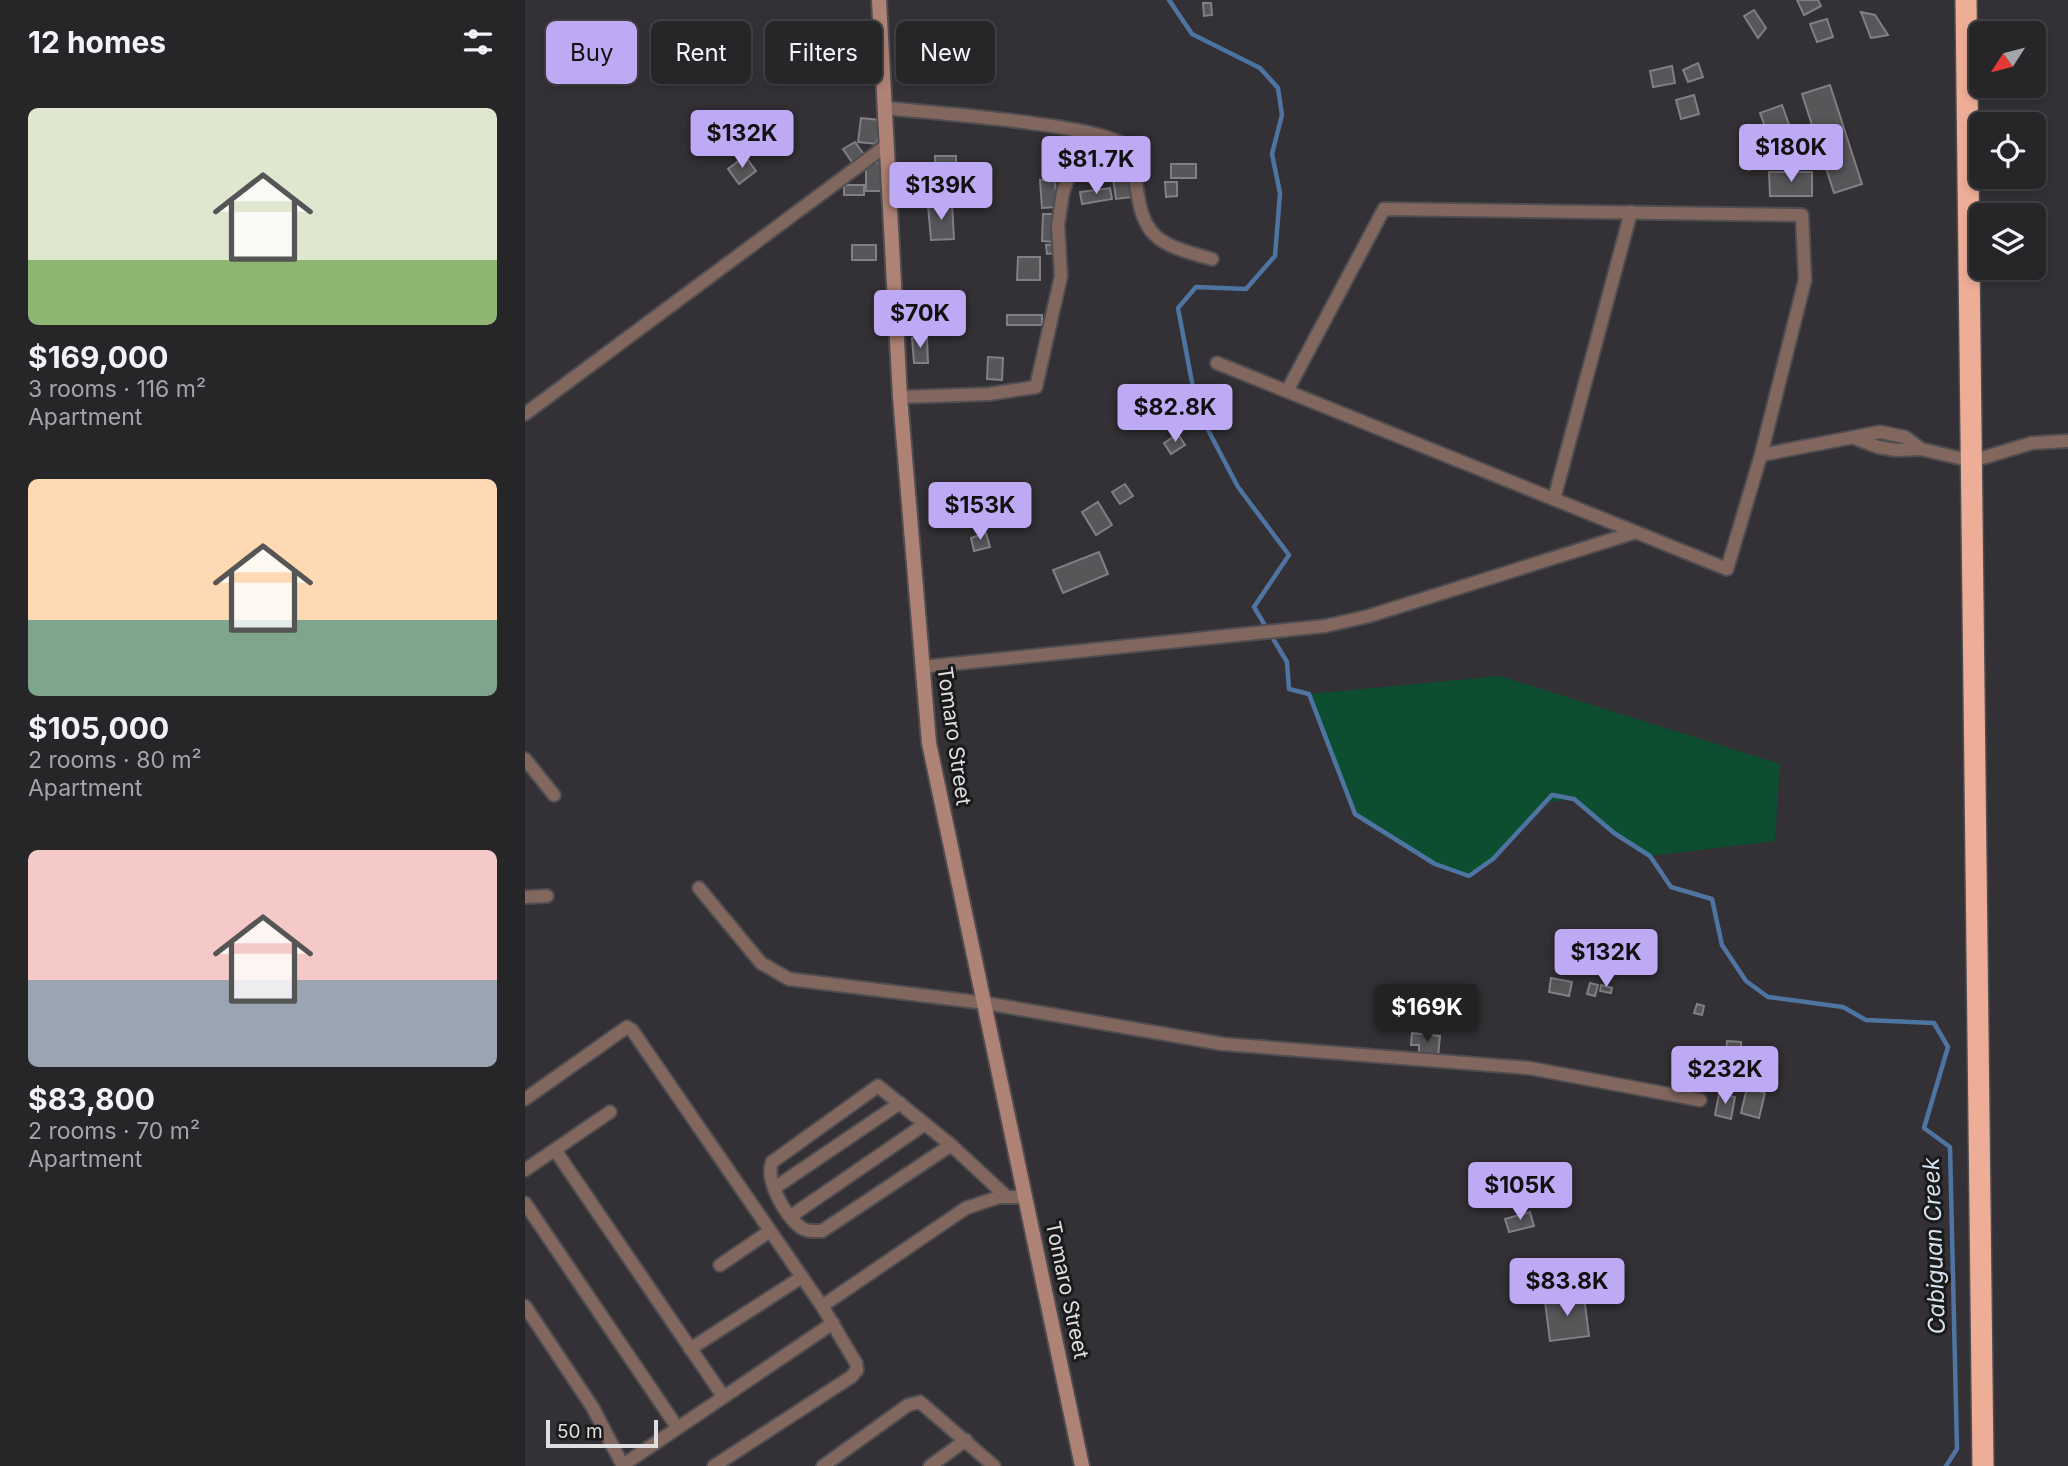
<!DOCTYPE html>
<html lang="en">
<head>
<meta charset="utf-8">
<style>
  :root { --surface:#262528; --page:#2e2d30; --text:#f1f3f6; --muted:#a4a5a8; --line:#424245; --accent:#bea9f4 }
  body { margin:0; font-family:Inter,sans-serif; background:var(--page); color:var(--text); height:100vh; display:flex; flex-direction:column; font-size:26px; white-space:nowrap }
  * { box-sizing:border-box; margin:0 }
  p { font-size:23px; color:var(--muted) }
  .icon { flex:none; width:38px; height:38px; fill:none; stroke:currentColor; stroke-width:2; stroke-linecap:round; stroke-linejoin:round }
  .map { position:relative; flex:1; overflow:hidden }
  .details { display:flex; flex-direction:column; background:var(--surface); width:525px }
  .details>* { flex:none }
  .guide { position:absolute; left:21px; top:21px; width:665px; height:63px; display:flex; gap:14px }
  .needle { width:46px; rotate:234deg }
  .fabs { position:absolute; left:1444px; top:21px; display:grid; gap:14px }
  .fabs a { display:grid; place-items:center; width:77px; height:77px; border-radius:10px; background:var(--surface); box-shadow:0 4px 10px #0003,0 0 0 2px var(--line); font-size:35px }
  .scale { position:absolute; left:21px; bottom:18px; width:112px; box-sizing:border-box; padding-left:7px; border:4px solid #dfdee0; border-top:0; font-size:19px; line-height:24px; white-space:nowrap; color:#dfdee0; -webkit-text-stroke:5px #1a1a1b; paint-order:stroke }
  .price { position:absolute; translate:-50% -60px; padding:0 16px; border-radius:7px; background:var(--accent); color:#111; font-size:23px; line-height:46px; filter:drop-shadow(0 2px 4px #0008) }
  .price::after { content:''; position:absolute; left:50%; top:42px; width:21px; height:16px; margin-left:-10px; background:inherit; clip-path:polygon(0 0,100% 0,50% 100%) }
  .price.active { background:#222; color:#fff }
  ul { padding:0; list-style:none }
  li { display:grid; align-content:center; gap:14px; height:371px; padding:0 28px }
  li span { display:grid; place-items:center; height:217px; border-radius:10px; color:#555 }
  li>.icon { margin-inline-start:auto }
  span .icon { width:126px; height:126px; fill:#fffc; stroke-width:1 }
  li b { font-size:30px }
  h2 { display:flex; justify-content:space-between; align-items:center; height:84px; padding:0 28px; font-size:30px }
  .tag { padding:0 24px; border-radius:10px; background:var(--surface); box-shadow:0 4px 10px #0003,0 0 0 2px var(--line); font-size:24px; line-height:63px }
  .tag.active { background:var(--accent); color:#111 }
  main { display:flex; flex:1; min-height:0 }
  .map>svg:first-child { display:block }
  .green { fill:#0d4e30 }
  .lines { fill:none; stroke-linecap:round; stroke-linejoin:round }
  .stream { stroke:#4e75a2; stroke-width:4.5 }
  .building { fill:#575659; stroke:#817f83; stroke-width:2 }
  .street-casing { stroke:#4f4d50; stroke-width:16 }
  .secondary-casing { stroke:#4f4d50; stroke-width:18 }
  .highway-casing { stroke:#4f4d50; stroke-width:24 }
  .street { stroke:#81675e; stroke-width:12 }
  .secondary { stroke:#ae8375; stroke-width:14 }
  .highway { stroke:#eead97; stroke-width:21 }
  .labels { text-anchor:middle; stroke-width:6; stroke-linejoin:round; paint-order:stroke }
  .street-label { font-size:21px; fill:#dfdee0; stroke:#1a1a1b }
  .water-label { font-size:23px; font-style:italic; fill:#d7e3f1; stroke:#1a1a1b }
</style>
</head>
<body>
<main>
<section class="details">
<h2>12 homes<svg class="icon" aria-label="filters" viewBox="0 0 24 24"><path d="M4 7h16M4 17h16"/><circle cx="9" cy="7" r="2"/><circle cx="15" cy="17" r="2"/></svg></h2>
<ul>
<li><span style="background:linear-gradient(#dfe7d0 70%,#8fb573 0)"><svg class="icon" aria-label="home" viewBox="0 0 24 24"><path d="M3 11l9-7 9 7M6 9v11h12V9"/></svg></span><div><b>$169,000</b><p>3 rooms · 116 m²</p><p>Apartment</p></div></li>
<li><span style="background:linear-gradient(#ffd9b3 65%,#7fa58c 0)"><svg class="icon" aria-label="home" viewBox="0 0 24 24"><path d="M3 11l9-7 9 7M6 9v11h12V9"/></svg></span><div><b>$105,000</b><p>2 rooms · 80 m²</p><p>Apartment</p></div></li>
<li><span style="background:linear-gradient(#f6c9c9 60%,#9aa5b1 0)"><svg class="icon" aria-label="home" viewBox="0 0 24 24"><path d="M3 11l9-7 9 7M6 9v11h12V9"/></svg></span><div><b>$83,800</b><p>2 rooms · 70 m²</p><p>Apartment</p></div></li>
</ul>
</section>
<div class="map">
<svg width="1543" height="1466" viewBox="0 0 1543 1466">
  <rect width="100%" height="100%" fill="#333135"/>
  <polygon class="green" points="975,676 1255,764 1250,841 1125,856 1089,833 1049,799 1020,803 968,859 944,876 910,864 830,814 784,694"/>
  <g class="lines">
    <polyline class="stream" points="644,0 667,34 735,68 753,88 757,115 747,154 755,193 750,256 721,289 671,287 653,308 672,409 713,487 764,555 729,607 762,662 764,689 784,694 830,814 910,864 944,876 968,859 1027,795 1049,799 1089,833 1125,856 1146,887 1187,899 1197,945 1221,981 1243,997 1318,1007 1341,1020 1409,1023 1423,1047 1399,1128 1425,1147 1432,1449 1421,1466"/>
  </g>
  <g class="building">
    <polygon points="1272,0 1293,0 1296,6 1279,15"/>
    <polygon points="678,3 686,3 687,15 679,16"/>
    <polygon points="1229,10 1241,28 1233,38 1219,16"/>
    <polygon points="1336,12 1350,15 1363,35 1346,38"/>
    <polygon points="1302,19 1308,37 1292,42 1285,24"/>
    <polygon points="1173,63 1178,77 1163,82 1158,70"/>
    <polygon points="1147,66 1150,83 1128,87 1125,71"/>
    <polygon points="1305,85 1337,184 1309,193 1277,94"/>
    <polygon points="1169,95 1174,114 1156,119 1151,100"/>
    <polygon points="1257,105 1277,161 1256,169 1235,113"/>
    <polygon points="336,118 355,120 352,144 333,142"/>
    <polygon points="231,129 237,137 227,146 220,138"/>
    <polygon points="330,142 340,156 329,165 318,149"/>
    <polygon points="1238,142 1245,162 1224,170 1216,151"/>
    <polygon points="220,156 231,171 214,184 203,169"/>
    <polygon points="410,156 431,156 431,192 411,192"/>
    <polygon points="358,162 358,191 341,191 341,163"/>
    <polygon points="602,163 607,197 591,199 586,165"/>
    <rect x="646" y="164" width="25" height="14"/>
    <polygon points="1244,172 1287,172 1287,196 1245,196"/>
    <polygon points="530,179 532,207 517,208 515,180"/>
    <polygon points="640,182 652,182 652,196 641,197"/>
    <rect x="319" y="185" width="20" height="10"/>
    <polygon points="585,188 587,199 557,204 555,192"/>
    <polygon points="427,204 429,239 406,240 403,205"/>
    <polygon points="518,214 531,214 530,242 517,241"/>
    <polygon points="532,244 532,253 522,254 521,245"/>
    <rect x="327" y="245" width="24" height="15"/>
    <polygon points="493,257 515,257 515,280 492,280"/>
    <rect x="482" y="315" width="35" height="10"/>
    <polygon points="387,338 402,338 403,363 389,363"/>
    <polygon points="463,357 478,358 477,380 462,379"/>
    <polygon points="653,434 660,445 646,454 639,443"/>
    <polygon points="600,484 608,496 595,504 587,492"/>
    <polygon points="573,502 587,525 571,535 557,512"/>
    <polygon points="461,533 465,547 449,551 446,538"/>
    <polygon points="574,552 583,574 538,593 528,570"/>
    <polygon points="1026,978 1047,982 1044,996 1024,992"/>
    <polygon points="1065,983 1073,985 1070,996 1062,994"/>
    <polygon points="1076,985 1087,988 1086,993 1075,991"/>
    <polygon points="1172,1004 1179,1006 1177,1015 1169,1013"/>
    <polygon points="887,1033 915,1036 913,1057 894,1056 894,1045 886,1045"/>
    <polygon points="1202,1041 1216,1042 1216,1052 1201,1051"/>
    <polygon points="1222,1088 1240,1093 1234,1118 1216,1113"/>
    <polygon points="1194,1094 1210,1097 1206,1119 1190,1115"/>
    <polygon points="1005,1212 1009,1226 984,1232 980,1219"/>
    <polygon points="1059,1296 1064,1336 1025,1341 1020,1301"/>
  </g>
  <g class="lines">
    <defs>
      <g id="street">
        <path d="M361 108C404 113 572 124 599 145 608 153 608 164 610 175 617 238 629 243 687 259"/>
        <polyline points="692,363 1202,569 1236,455 1280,280 1277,215 859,209 762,391"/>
        <polyline points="375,397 464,394 511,387 536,276 533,225 538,192 551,158 552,130"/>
        <polyline points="0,414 362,145"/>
        <polyline points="1329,438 1353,447 1371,450 1396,449 1447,461 1507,443 1543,441"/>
        <polyline points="1236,455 1355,432 1380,437 1396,449"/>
        <polyline points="1029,499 1106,212"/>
        <polyline points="397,667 800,626 844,616 1111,532"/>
        <polyline points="0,759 29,795"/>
        <polyline points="174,888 236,963 264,979 460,1003 698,1044 1004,1068 1175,1100"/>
        <polyline points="0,897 22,896"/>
        <polyline points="0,1099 102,1027 107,1030 297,1306 331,1363 332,1370 326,1377 189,1466"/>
        <path d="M426 1145 297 1231C288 1231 282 1232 275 1227 260 1215 240 1181 247 1162L353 1086 426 1145 482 1197"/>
        <polyline points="30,1150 198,1396"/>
        <polyline points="0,1170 85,1112"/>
        <polyline points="251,1187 375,1103"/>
        <polyline points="0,1203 152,1427"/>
        <polyline points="266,1216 400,1124"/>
        <polyline points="195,1265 245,1231"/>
        <polyline points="0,1306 68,1408 98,1466"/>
        <polyline points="297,1306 441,1208 474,1197 501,1197"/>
        <polyline points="165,1349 277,1277"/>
        <polyline points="98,1465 308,1323"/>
        <polyline points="298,1466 383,1405 395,1402 469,1466"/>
        <polyline points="405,1466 441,1440"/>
      </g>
      <polyline id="secondary" points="354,0 375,397 404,743 557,1466"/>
      <polyline id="highway" points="1441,0 1458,1466"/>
    </defs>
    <use href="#street" class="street-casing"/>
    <use href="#secondary" class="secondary-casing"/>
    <use href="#highway" class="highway-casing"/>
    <use href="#street" class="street"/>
    <use href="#secondary" class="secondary"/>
    <use href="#highway" class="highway"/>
  </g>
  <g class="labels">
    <g class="street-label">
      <text transform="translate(429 736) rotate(82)" y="7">Tomaro Street</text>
      <text transform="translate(542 1290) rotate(78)" y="7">Tomaro Street</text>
    </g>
    <g class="water-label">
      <text transform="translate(1409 1246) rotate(-92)" y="8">Cabiguan Creek</text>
    </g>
  </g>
</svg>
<div class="fabs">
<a><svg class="needle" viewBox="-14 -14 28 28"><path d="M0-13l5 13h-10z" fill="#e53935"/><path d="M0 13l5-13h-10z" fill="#a4a5a8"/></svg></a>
<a><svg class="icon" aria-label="locate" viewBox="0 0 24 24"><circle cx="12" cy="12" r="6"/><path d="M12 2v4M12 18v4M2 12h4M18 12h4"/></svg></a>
<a><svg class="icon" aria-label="layers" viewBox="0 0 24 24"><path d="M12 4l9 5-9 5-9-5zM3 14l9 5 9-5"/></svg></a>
</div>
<div class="scale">50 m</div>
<b class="price" style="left:217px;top:170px">$132K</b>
<b class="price" style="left:1266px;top:184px">$180K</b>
<b class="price" style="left:571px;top:196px">$81.7K</b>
<b class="price" style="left:416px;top:222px">$139K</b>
<b class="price" style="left:395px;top:350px">$70K</b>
<b class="price" style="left:650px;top:444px">$82.8K</b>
<b class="price" style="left:455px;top:542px">$153K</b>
<b class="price" style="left:1081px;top:989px">$132K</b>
<b class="price active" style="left:902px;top:1044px">$169K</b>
<b class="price" style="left:1200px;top:1106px">$232K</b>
<b class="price" style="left:995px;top:1222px">$105K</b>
<b class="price" style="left:1042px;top:1318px">$83.8K</b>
<div class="guide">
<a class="tag active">Buy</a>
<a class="tag">Rent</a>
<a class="tag">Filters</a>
<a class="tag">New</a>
</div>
</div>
</main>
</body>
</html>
